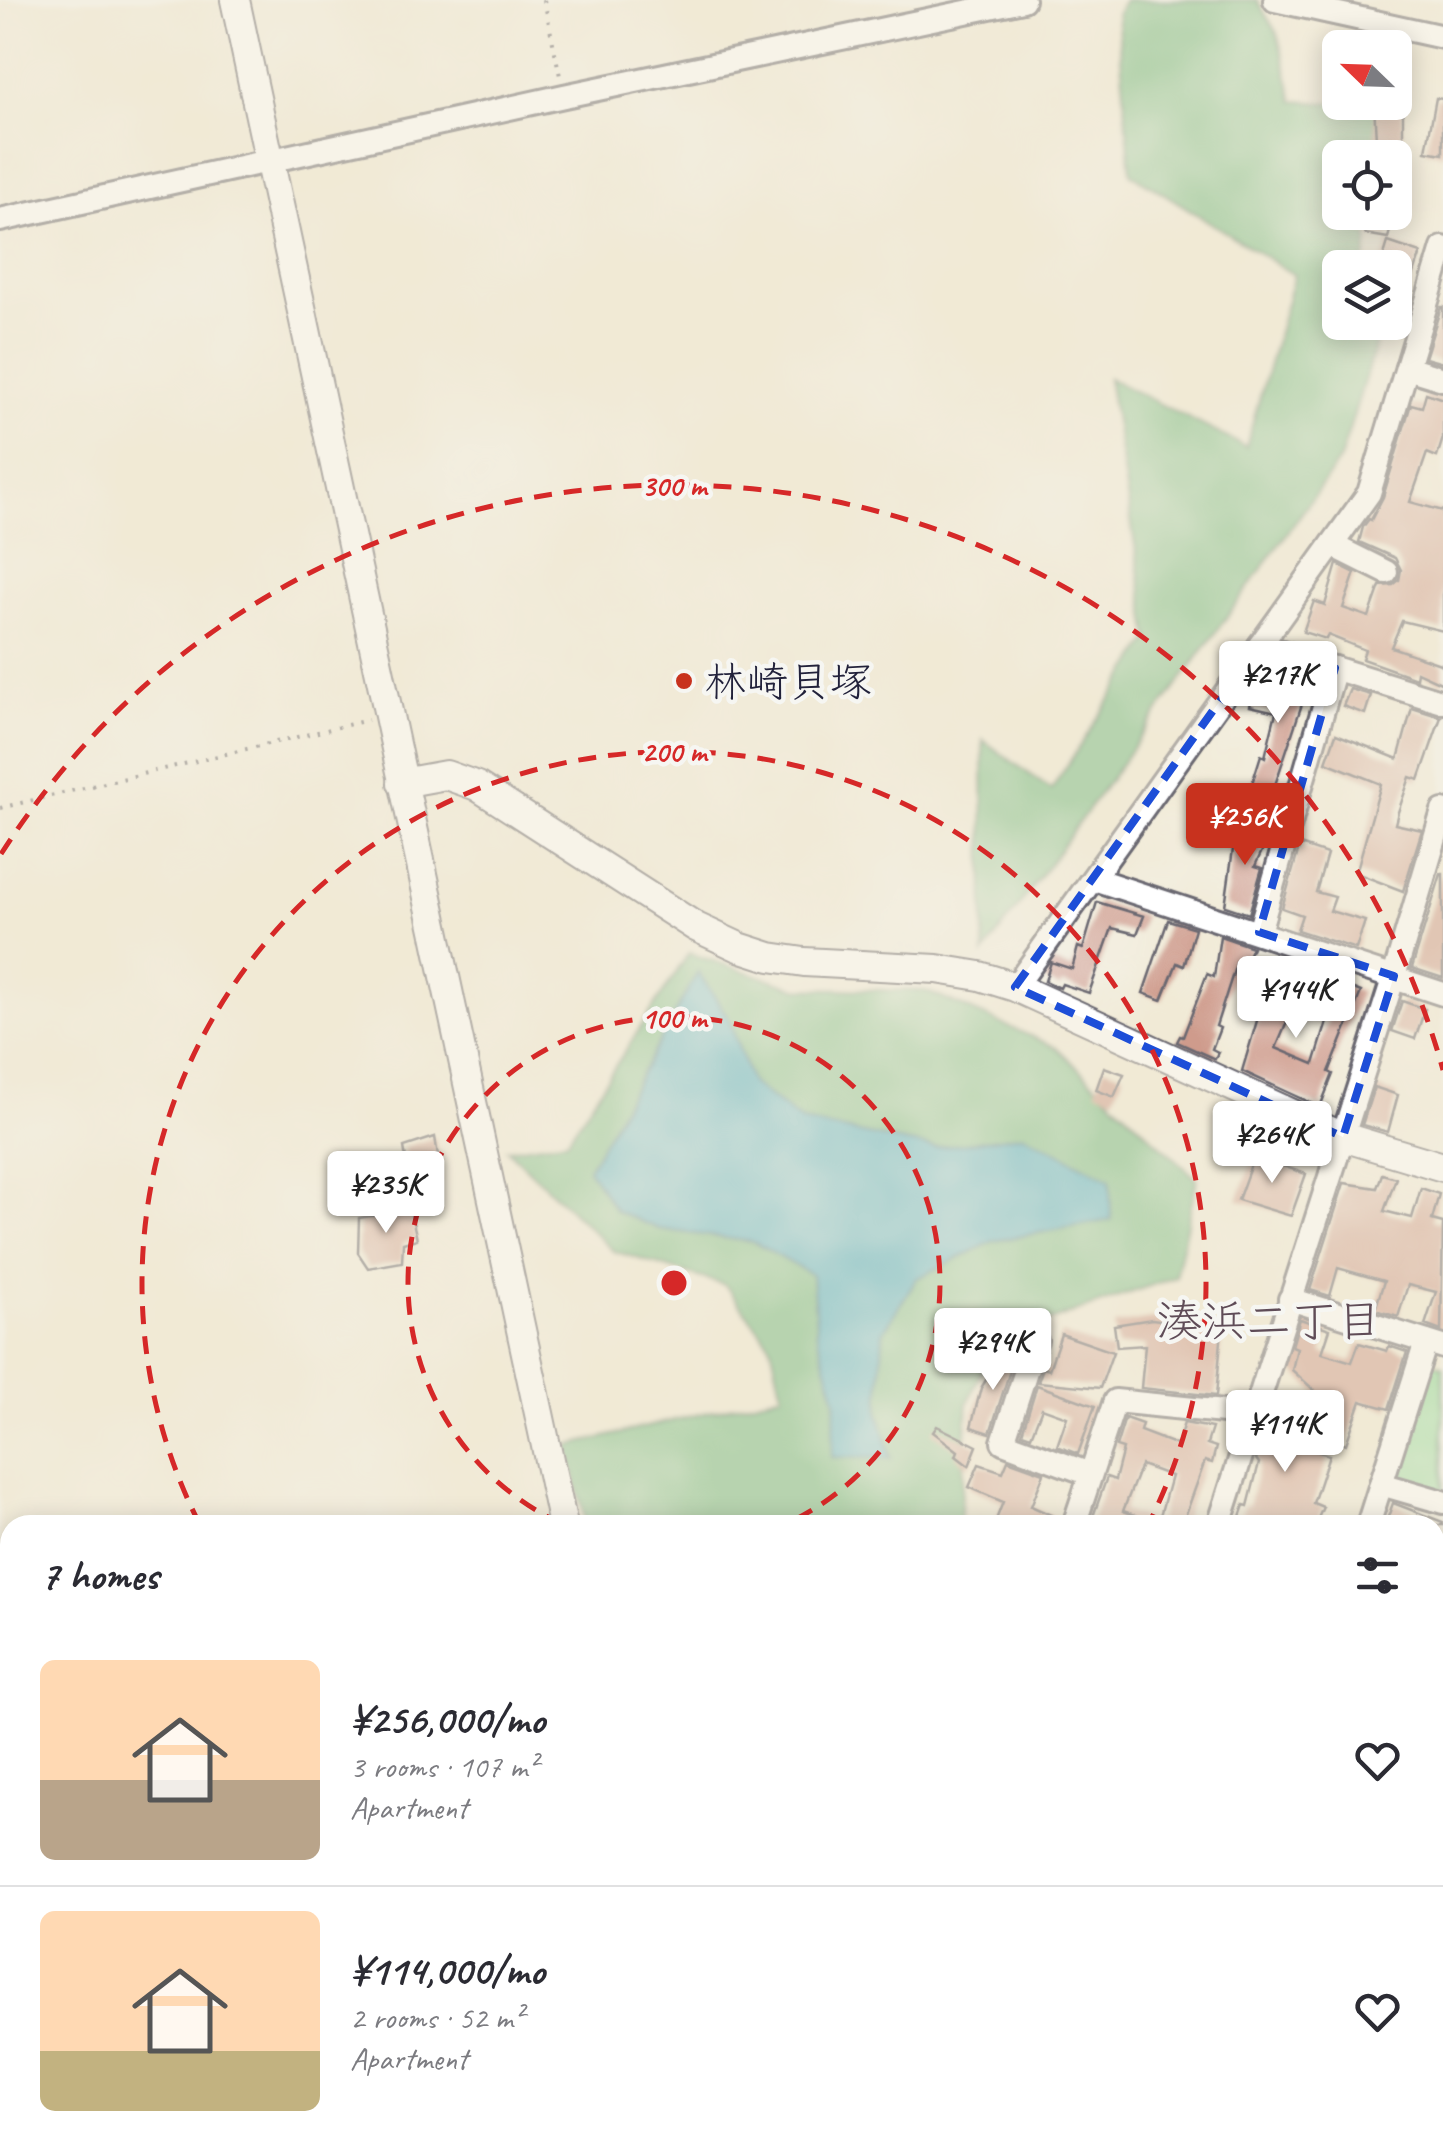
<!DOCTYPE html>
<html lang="en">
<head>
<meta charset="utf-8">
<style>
  :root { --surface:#fff; --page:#f2f2f3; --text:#2b2b33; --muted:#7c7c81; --line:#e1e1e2; --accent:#c8321e }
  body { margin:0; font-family:Caveat,"Klee One",sans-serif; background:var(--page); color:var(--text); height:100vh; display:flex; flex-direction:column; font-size:38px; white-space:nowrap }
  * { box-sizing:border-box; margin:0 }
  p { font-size:32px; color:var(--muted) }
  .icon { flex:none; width:55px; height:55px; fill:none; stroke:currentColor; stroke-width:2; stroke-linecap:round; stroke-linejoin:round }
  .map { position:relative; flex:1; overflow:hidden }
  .side { position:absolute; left:0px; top:1515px; width:1445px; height:640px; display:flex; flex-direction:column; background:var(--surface); border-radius:30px 30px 0 0; box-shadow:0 5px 25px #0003 }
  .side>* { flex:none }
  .needle { width:65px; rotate:293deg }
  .fabs { position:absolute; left:1322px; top:30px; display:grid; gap:20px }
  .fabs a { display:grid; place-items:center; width:90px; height:90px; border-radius:15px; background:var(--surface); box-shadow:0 5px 25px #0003; font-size:50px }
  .price { position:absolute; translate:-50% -85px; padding:0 22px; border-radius:10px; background:#fff; color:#222; font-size:32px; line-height:65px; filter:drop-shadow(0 2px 5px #0008) }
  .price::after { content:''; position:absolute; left:50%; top:60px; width:30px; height:22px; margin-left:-15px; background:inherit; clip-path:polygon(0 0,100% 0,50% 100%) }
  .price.on { background:var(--accent); color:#fff }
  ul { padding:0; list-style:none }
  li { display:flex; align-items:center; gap:30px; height:250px; padding:0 40px }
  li+li { border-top:2px solid var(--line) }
  li span { display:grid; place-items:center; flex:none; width:280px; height:200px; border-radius:15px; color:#555 }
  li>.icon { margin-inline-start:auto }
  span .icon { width:120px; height:120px; fill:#fffc; stroke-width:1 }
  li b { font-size:42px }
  h2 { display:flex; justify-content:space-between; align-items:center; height:120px; padding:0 40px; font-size:42px }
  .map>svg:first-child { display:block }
  .green { fill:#8cd997; stroke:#577e69; stroke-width:2.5 }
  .forest { fill:#71b980; stroke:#4a6e5e; stroke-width:2.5 }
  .water { fill:#43aac2; stroke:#32667e; stroke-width:2.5 }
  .building { fill:#cf9b8c; fill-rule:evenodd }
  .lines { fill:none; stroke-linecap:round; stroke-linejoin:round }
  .minor-casing { stroke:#6a6871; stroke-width:28 }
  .tertiary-casing { stroke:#6a6871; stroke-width:32 }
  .primary-casing { stroke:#6a6871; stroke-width:40 }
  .path { stroke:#6a6871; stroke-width:4; stroke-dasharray:2.5 8; stroke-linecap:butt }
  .minor { stroke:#fff; stroke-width:22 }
  .tertiary { stroke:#fff; stroke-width:28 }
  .primary { stroke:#edc569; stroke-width:35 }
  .marked { fill:none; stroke:#1d4ed8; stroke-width:8; stroke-dasharray:20 12; stroke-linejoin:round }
  .ring { fill:none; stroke:#d62828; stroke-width:5; stroke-dasharray:18 12 }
  .poi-dot { fill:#c8321e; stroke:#f6f6f2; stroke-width:4 }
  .labels { text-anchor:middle; stroke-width:9; stroke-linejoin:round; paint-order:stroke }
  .poi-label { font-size:42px; fill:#22223b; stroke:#f6f6f2; text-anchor:start }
  .neighbourhood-label { font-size:45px; fill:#5f4c57; stroke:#f6f6f2 }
  .centre { fill:#d62828; stroke:#f6f6f2; stroke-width:5 }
  .ring-label { font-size:30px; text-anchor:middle; font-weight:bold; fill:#d62828; stroke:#f6f6f2; stroke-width:9; stroke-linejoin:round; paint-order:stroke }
</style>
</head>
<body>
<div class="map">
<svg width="1443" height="2155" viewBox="0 0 1443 2155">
  <rect width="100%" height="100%" fill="#f6f6f2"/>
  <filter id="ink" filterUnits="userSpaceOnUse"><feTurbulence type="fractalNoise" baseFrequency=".01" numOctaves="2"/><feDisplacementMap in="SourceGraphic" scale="20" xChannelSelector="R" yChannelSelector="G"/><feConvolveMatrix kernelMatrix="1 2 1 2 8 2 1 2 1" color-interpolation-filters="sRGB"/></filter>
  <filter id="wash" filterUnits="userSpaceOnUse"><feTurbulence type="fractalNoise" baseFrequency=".0048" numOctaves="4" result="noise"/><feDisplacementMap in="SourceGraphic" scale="40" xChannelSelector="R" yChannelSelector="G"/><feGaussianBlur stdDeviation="2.25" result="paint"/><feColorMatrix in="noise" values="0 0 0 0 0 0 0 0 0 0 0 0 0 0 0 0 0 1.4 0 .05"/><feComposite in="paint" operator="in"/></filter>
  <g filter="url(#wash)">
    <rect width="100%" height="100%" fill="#f1ead6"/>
    <g class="green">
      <polygon points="1432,1363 1443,1366 1443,1496 1398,1483"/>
      <polygon points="492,2145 1124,2145 1122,2155 481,2155"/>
    </g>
    <g class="forest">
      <polygon points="1124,0 1257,0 1278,35 1294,101 1383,106 1378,157 1340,158 1340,212 1372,213 1364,267 1340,268 1340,322 1382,323 1340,460 984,954 983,740 1051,790 1150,639 1108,378 1246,447 1294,275 1131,173 1117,13"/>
      <polygon points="689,953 797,988 926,991 1056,1047 1197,1179 1175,1277 994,1341 968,1403 960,1525 586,1525 568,1446 782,1394 771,1345 725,1285 613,1251 507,1149 567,1140"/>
      <polygon points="0,1646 10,1661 10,1708 0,1704"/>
    </g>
    <polygon class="water" points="698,972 728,1017 751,1083 802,1122 934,1148 1024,1134 1110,1179 1111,1220 994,1241 916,1279 883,1332 879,1412 891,1458 832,1457 836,1399 817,1334 812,1275 753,1242 659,1229 616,1211 588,1169"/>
    <g id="blocks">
      <g class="building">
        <polygon points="1436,98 1443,99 1443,154 1426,151"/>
        <polygon points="1374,103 1403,103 1403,141 1376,140"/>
        <polygon points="1374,212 1395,212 1388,238 1365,234"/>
        <polygon points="1388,242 1421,253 1407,294 1395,290 1395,268 1381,265"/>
        <polygon points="1441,307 1443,307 1443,363 1425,358"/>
        <polygon points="1426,393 1443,399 1443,438 1437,457 1427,453 1410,502 1443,511 1443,631 1402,621 1391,647 1443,665 1443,684 1417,672 1416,678 1362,659 1365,650 1328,635 1326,639 1303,632 1314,601 1325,605 1337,564 1355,573 1343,608 1369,617 1380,586 1393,585 1399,580 1401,570 1395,558 1359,542 1363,527 1369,519 1371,520 1383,497 1411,404 1422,407"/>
        <polygon points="1291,670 1311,677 1271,797 1250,790 1261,755 1265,757 1276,712 1250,706 1256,680 1285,688"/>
        <polygon points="1350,689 1371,695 1365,714 1343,706"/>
        <polygon points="1412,708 1441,717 1419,780 1410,777 1398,812 1395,824 1422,830 1403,891 1356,873 1381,784 1326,762 1336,734 1398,759"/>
        <polygon points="1241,823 1264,827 1259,844 1263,849 1255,866 1262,868 1249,914 1225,906 1233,849"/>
        <polygon points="1300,845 1327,854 1316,892 1335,897 1330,911 1365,921 1356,949 1297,930 1302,915 1282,908"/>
        <polygon points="1441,874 1443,874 1443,978 1412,968"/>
        <polygon points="1097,902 1144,916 1137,934 1112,928 1089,993 1062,984 1060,988 1045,981 1051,962 1072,969 1078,947 1083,949"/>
        <polygon points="1168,920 1195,928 1184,966 1177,963 1162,1000 1143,993"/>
        <polygon points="1220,936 1252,947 1245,963 1237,961 1216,1026 1220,1028 1212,1049 1218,1052 1215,1059 1177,1042 1180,1036 1183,1037 1207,974 1214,977"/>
        <polygon points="1276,957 1296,966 1278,1009 1290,1015 1276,1048 1314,1064 1339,983 1361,992 1329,1072 1333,1074 1320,1107 1242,1071"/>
        <polygon points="1402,1001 1425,1009 1415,1039 1392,1031"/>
        <polygon points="1104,1067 1124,1074 1114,1097 1096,1090"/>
        <polygon points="1374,1087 1398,1095 1388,1132 1362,1125"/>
        <polygon points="1242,1115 1260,1124 1251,1144 1232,1137"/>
        <polygon points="435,1137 442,1181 411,1189 404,1147"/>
        <polygon points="1254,1156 1306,1174 1291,1216 1238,1200"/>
        <polygon points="1382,1174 1396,1178 1384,1211 1412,1218 1421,1188 1439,1194 1432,1220 1443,1223 1441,1331 1425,1325 1436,1292 1408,1285 1398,1317 1375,1310 1384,1281 1338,1268 1330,1296 1310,1290 1344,1183 1377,1188"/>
        <polygon points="408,1201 417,1239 403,1243 402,1262 368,1268 358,1253 359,1218 391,1213 391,1205"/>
        <polygon points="1152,1319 1222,1329 1216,1396 1141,1388 1145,1345 1117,1347 1114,1325"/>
        <polygon points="1300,1319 1330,1329 1322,1353 1352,1362 1359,1343 1387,1351 1389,1346 1407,1352 1389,1409 1361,1401 1346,1444 1327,1438 1336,1410 1292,1370 1297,1348 1292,1346"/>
        <polygon points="1061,1334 1113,1352 1100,1388 1038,1382 1043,1368 1049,1370"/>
        <polygon points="1005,1349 1016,1352 990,1433 971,1427 981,1388"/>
        <polygon points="1037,1385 1095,1406 1078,1454 1057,1446 1067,1417 1042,1408 1031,1436 1022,1433"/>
        <polygon points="1286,1396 1307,1402 1292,1444 1329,1455 1313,1503 1323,1507 1315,1525 1237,1525 1244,1505 1248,1506 1259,1463 1256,1459"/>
        <path d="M1125 1418 1142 1424 1140 1431 1177 1445 1184 1423 1212 1428 1207 1444 1216 1447 1212 1463 1205 1461 1182 1525H1090L1107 1477 1115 1480 1123 1449 1116 1447ZM1141 1465 1171 1476 1158 1523 1123 1511Z"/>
        <polygon points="937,1426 977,1446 969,1466 956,1456 958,1451 933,1432"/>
        <polygon points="1008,1460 1044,1473 1031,1506 1060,1519 1059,1525 994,1525 1003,1502 969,1487 979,1464 1003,1472"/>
        <polygon points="1393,1503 1443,1522 1443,1525 1385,1525"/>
      </g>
    </g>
  </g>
  <g filter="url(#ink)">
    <use href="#blocks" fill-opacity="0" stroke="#6a6871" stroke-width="2.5"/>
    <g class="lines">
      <defs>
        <g id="minor">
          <polyline points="1275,0 1443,37"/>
          <polyline points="0,220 564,96 1023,0"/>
          <polyline points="1407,368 1443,379"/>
          <polyline points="1332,545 1386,572"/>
          <polyline points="1260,645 1443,702"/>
          <polyline points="1094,879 1443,994"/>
          <polyline points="1259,932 1335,668"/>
          <polyline points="1015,987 1369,493 1443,248"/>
          <polyline points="1290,1299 1443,1347"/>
          <polyline points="1036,1340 1003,1442 1090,1474"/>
          <polyline points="1381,1484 1443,1502"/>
          <polyline points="1074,1525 1115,1401 1253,1415"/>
          <polyline points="1219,1525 1394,976 1443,811"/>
          <polyline points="1368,1525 1426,1342"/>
          <polyline points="1435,1663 1443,1666"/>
          <polyline points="0,1765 10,1768"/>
          <polyline points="1435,1834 1443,1836"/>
          <polyline points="0,1868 10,1871"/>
          <polyline points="73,2145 75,2145"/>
          <polyline points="169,2145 181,2155"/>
          <polyline points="312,2155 328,2145"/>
        </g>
        <g id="tertiary">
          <polyline points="235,0 563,1525"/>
          <polyline points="402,783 446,775 477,786 696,927 739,947 770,957 804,962 937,969 980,976 1015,987 1343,1137 1443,1167"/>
          <polyline points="1435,1786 1443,1763"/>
        </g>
        <g id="primary">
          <polyline points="1435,2035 1443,2031"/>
          <polyline points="446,2155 458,2145"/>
        </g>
      </defs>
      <use href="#minor" class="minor-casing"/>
      <use href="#tertiary" class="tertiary-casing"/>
      <use href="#primary" class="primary-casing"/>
      <g class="path">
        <polyline points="544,0 560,76"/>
        <polyline points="0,808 368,720"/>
      </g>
      <use href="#minor" class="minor"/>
      <use href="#tertiary" class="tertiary"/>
      <use href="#primary" class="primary"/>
    </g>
  </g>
  <path d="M0 0H1443V2155H0ZM1260 645 1335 668 1259 932 1394 976 1343 1137 1015 987Z" fill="#f1ead6" fill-opacity=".55" fill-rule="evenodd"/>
  <path class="marked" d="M1260 645 1335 668 1259 932 1394 976 1343 1137 1015 987Z"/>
  <g class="ring">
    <path d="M562 1524A266 266 0 1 1 786 1524"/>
    <path d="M200 1525A532 532 0 1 1 1148 1525"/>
    <path d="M1 854A798 798 0 0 1 1443 1070"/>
  </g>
  <circle class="poi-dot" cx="684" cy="681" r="10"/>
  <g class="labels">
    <g class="poi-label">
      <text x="704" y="696">林崎貝塚</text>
    </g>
    <g class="neighbourhood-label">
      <text x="1269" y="1336">湊浜二丁目</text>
    </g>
  </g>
  <circle cx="674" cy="1283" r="15" class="centre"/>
  <g class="ring-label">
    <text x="674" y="496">300 m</text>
    <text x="674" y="762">200 m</text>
    <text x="674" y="1028">100 m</text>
  </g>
</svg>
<div class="fabs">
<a><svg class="needle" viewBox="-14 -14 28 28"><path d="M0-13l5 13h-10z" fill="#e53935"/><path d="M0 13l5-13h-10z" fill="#7c7c81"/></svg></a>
<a><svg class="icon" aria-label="locate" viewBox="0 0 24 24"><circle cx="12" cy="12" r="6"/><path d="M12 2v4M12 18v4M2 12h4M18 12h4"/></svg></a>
<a><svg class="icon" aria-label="layers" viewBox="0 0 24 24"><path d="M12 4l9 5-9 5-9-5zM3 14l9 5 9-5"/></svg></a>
</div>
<b class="price" style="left:1278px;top:726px">¥217K</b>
<b class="price on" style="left:1245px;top:868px">¥256K</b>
<b class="price" style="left:1296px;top:1041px">¥144K</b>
<b class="price" style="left:1272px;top:1186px">¥264K</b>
<b class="price" style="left:386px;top:1236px">¥235K</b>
<b class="price" style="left:993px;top:1393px">¥294K</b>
<b class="price" style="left:1285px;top:1475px">¥114K</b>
<section class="side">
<h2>7 homes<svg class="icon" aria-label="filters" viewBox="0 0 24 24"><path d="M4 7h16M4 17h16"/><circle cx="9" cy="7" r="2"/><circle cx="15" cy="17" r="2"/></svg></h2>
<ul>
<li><span style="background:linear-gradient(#ffd9b3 60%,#b9a48a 0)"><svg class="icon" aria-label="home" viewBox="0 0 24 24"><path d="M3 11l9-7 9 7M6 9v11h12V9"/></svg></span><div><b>¥256,000/mo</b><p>3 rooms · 107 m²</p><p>Apartment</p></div><svg class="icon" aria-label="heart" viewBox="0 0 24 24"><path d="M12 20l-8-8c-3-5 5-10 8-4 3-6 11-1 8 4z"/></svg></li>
<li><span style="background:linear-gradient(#ffd9b3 70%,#c2b280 0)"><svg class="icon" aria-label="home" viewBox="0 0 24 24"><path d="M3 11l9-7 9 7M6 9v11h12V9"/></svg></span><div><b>¥114,000/mo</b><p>2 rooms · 52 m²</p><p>Apartment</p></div><svg class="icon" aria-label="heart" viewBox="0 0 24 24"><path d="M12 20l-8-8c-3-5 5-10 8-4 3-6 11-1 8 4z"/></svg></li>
</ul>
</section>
</div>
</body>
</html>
